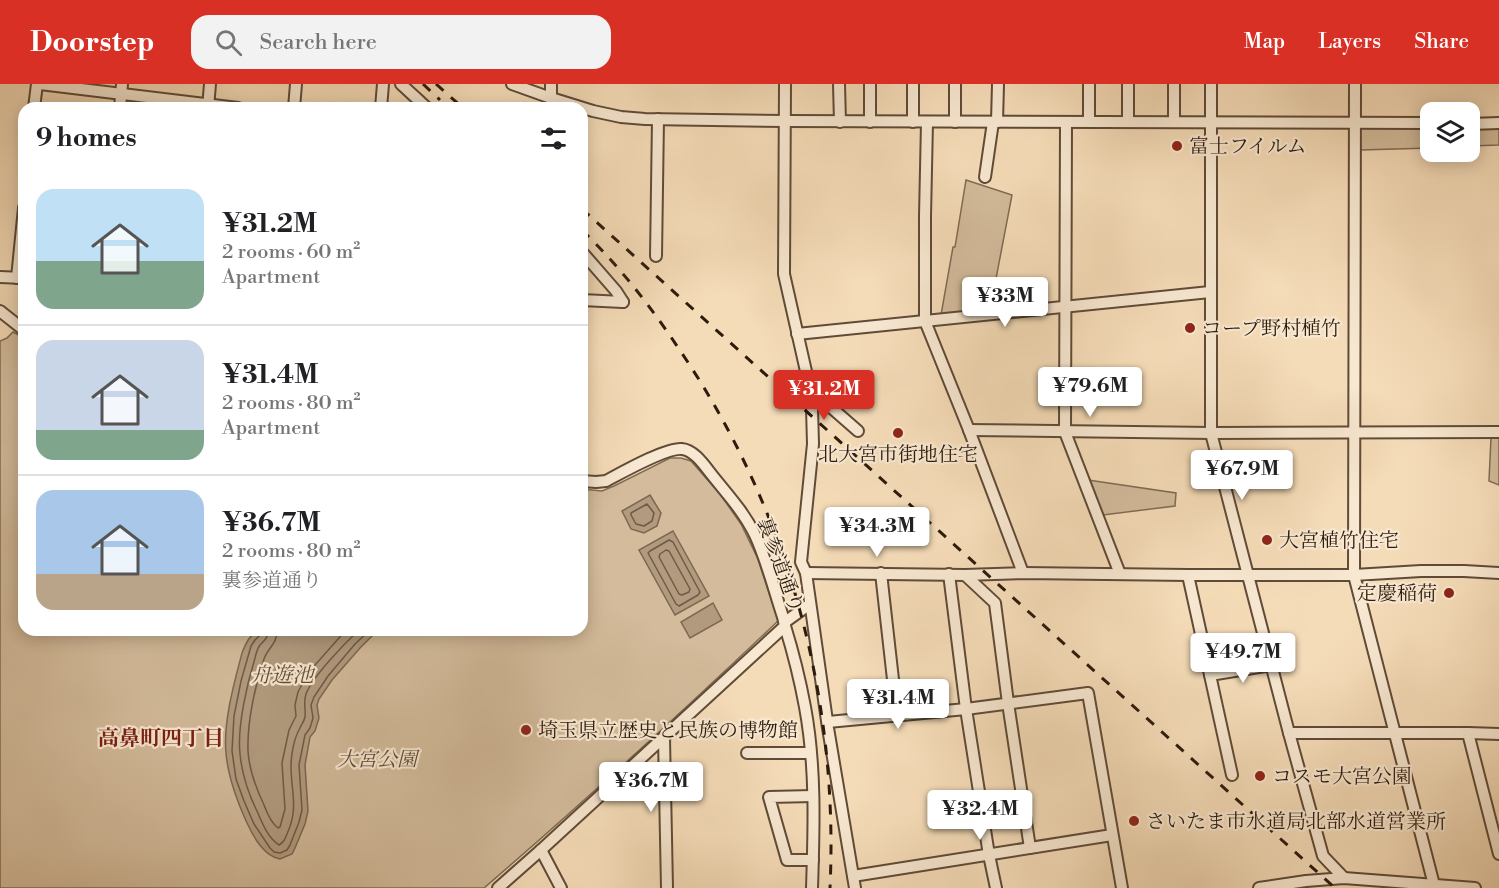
<!DOCTYPE html>
<html lang="en">
<head>
<meta charset="utf-8">
<style>
  :root { --surface:#fff; --page:#f2f2f2; --text:#202124; --muted:#757577; --line:#e0e0e0; --accent:#d93025 }
  body { margin:0; font-family:"Libre Bodoni","Noto Serif JP",serif; background:var(--page); color:var(--text); height:100vh; display:flex; flex-direction:column; font-size:22px; white-space:nowrap }
  * { box-sizing:border-box; margin:0 }
  p { font-size:20px; color:var(--muted) }
  .icon { flex:none; width:33px; height:33px; fill:none; stroke:currentColor; stroke-width:2; stroke-linecap:round; stroke-linejoin:round }
  .map { position:relative; flex:1; overflow:hidden }
  .sheet { position:absolute; left:18px; top:18px; width:570px; height:534px; display:flex; flex-direction:column; background:var(--surface); border-radius:18px; box-shadow:0 3px 15px #0003 }
  .sheet>* { flex:none }
  .buttons { position:absolute; left:1420px; top:18px; display:grid; gap:12px }
  .buttons a { display:grid; place-items:center; width:60px; height:60px; border-radius:12px; background:var(--surface); box-shadow:0 3px 15px #0003; font-size:30px }
  .price { position:absolute; translate:-50% -51px; padding:0 14px; border-radius:6px; background:#fff; color:#222; font-size:20px; line-height:39px; filter:drop-shadow(0 2px 3px #0008) }
  .price::after { content:''; position:absolute; left:50%; top:36px; width:18px; height:14px; margin-left:-9px; background:inherit; clip-path:polygon(0 0,100% 0,50% 100%) }
  .price.on { background:var(--accent); color:#fff }
  ul { padding:0; list-style:none }
  li { display:flex; align-items:center; gap:18px; height:150px; padding:0 18px }
  li+li { border-top:2px solid var(--line) }
  li span { display:grid; place-items:center; flex:none; width:168px; height:120px; border-radius:18px; color:#555 }
  li>.icon { margin-inline-start:auto }
  span .icon { width:72px; height:72px; fill:#fffc; stroke-width:1 }
  li b { font-size:26px }
  h2 { display:flex; justify-content:space-between; align-items:center; height:72px; padding:0 18px; font-size:26px }
  header { display:flex; align-items:center; gap:36px; box-sizing:border-box; height:84px; padding:0 30px; background:var(--accent); color:#fff }
  header strong { font-size:28px }
  nav { display:flex; gap:33px; margin-inline-start:auto; font-size:21px }
  .search { width:420px; height:54px; background:var(--page); display:flex; align-items:center; gap:15px; box-sizing:border-box; padding:0 21px; border-radius:18px; color:var(--muted); font-size:22px }
  .map>svg:first-child { display:block }
  .green { fill:#d3bb9b; stroke:#806b54; stroke-width:1.5 }
  .water { fill:#b19a7e; stroke:#7c6751; stroke-width:1.5 }
  .lines { fill:none; stroke-linecap:round; stroke-linejoin:round }
  .shore { stroke:#6f5a46; stroke-width:1.5 }
  .minor-casing { stroke:#5f4b38; stroke-width:14 }
  .minor { stroke:#f8e8d1; stroke-width:10 }
  .rail { stroke:#2d1b0d; stroke-width:3; stroke-dasharray:10 10; stroke-linecap:butt }
  .poi-dot { fill:#8f2418; stroke:#f8e8d1; stroke-width:2 }
  .labels { text-anchor:middle; stroke-width:4.5; stroke-linejoin:round; paint-order:stroke }
  .poi-label { font-size:20px; fill:#2d1b0d; stroke:#f8e8d1; text-anchor:start }
  .street-label { font-size:20px; fill:#2d1b0d; stroke:#f8e8d1 }
  .park-label { font-size:20px; font-style:italic; fill:#5f4b38; stroke:#f8e8d1 }
  .water-label { font-size:21px; font-style:italic; fill:#624e3a; stroke:#f8e8d1 }
  .neighbourhood-label { font-size:21px; font-weight:bold; fill:#7a1f14; stroke:#f8e8d1 }
</style>
</head>
<body>
<header>
<strong>Doorstep</strong>
<div class="search"><svg class="icon" aria-label="search" viewBox="0 0 24 24"><circle cx="10" cy="10" r="6"/><path d="M15 15l6 6"/></svg>Search here</div>
<nav><a>Map</a><a>Layers</a><a>Share</a></nav>
</header>
<div class="map">
<svg width="1499" height="804" viewBox="0 0 1499 804">
  <rect width="100%" height="100%" fill="#f5dcb8"/>
  <filter id="stains"><feTurbulence type="fractalNoise" baseFrequency=".00333" numOctaves="4"/><feColorMatrix values="0 0 0 0 .2 0 0 0 0 .09 0 0 0 0 .02 0 0 0 .5 -.17"/></filter>
  <radialGradient id="worn" r=".72"><stop offset=".6" stop-color="#630" stop-opacity="0"/><stop offset="1" stop-color="#630" stop-opacity=".3"/></radialGradient>
  <g class="green">
    <polygon points="1359,43 1431,43 1431,64 1360,66"/>
    <polygon points="1470,43 1499,43 1499,61 1470,62"/>
    <polygon points="966,96 1012,111 990,226 941,231 953,163 955,163"/>
    <path d="M13 248 24 254V546H582V405L602 407 614 402 670 374H681L691 377 720 410 741 440 758 475 778 537C682 628 584 718 484 804H0V257L7 254Z"/>
    <polygon points="1491,354 1499,354 1499,401 1489,397"/>
    <polygon points="1088,396 1176,409 1175,422 1103,431"/>
  </g>
  <g class="water">
    <polygon points="650,411 661,429 657,442 644,449 631,445 622,427"/>
    <polygon points="673,447 709,512 675,531 639,466"/>
    <polygon points="713,519 722,536 690,554 681,538"/>
    <path d="M258 546H378L360 564 332 596 319 615 317 621 319 634 315 647 310 653 305 681 308 727 305 740 295 764 292 770 280 775C264 772 254 754 247 739 237 717 228 694 226 669 223 639 234 599 242 569 246 559 249 552 258 546Z"/>
  </g>
  <g class="lines">
    <g class="shore">
      <polygon points="647,420 654,429 652,437 644,442 636,440 631,431 631,429"/>
      <polygon points="669,456 673,458 700,508 698,511 679,522 676,520 648,469 650,467"/>
      <polygon points="666,466 669,467 690,505 689,508 682,511 679,510 659,473 660,470"/>
      <polyline points="261,546 260,551 255,556 251,562 241,597 234,632 232,667 236,695 244,717 254,740 270,764 274,768 280,769 287,766 290,761 299,738 302,726 299,681 305,651 310,644 313,634 311,621 314,613 328,592 355,560 370,546"/>
      <path d="M268 546C268 554 265 556 260 561 257 565 256 570 255 574 247 600 237 643 240 670 242 690 248 709 257 727 262 739 268 754 279 761 284 758 285 755 287 750 299 724 291 708 291 682 291 671 294 655 299 646 301 641 304 638 305 633 306 625 303 619 306 610 313 592 344 560 359 546"/>
      <path d="M277 546C277 561 268 563 264 575 255 602 247 638 248 667 249 686 256 704 264 721 267 729 271 739 278 744L280 743 285 725 282 679 289 646 296 632 295 621 298 608 308 589 346 546"/>
    </g>
    <defs>
      <g id="minor">
        <polyline points="40,0 238,24"/>
        <polyline points="401,0 427,24"/>
        <polyline points="512,0 551,14 593,27 621,33 645,35 785,37 1431,39"/>
        <polyline points="785,0 784,190 810,305 812,324 813,360 801,478 806,489 828,644 855,804"/>
        <polyline points="839,0 840,38"/>
        <polyline points="1211,0 1211,349 1289,649 1323,772 1344,794"/>
        <polyline points="1355,0 1354,491 1434,801"/>
        <polyline points="551,14 551,0"/>
        <polyline points="34,24 37,0"/>
        <polyline points="120,24 122,0"/>
        <polyline points="208,24 210,0"/>
        <polyline points="294,24 296,0"/>
        <polyline points="381,24 383,0"/>
        <polyline points="870,38 870,0"/>
        <polyline points="913,38 913,0"/>
        <polyline points="927,38 925,132 925,237 969,346 1023,489"/>
        <polyline points="955,38 955,0"/>
        <polyline points="997,38 998,0"/>
        <polyline points="1066,38 1065,348 1120,490"/>
        <polyline points="1089,38 1089,0"/>
        <polyline points="1128,38 1128,0"/>
        <polyline points="1174,38 1174,0"/>
        <polyline points="1470,40 1499,39"/>
        <polyline points="985,93 993,38"/>
        <polyline points="582,168 616,207 623,218"/>
        <polyline points="656,172 658,35"/>
        <polyline points="0,193 24,194"/>
        <polyline points="17,194 24,124"/>
        <polyline points="582,216 623,218"/>
        <polyline points="0,227 24,246"/>
        <polyline points="797,250 1210,208"/>
        <polyline points="810,305 858,347"/>
        <polyline points="969,346 1211,349 1499,348"/>
        <polyline points="806,489 965,491 1023,489 1188,491 1354,491 1421,487 1464,487 1499,489"/>
        <polyline points="881,489 897,631"/>
        <polyline points="949,490 966,625 1088,609 1122,804"/>
        <polyline points="965,491 995,519 1008,619 1030,764"/>
        <polyline points="1188,491 1232,691"/>
        <polyline points="785,538 810,520"/>
        <path d="M785 542C793 568 800 596 805 623 816 682 814 744 812 804"/>
        <polyline points="1210,591 1272,581"/>
        <polyline points="828,638 966,625 989,771 996,804"/>
        <polyline points="1289,649 1468,649 1499,650"/>
        <polyline points="1468,649 1499,770"/>
        <polyline points="664,654 667,804"/>
        <polyline points="747,669 810,669"/>
        <polyline points="813,712 769,713 787,776 813,776"/>
        <polyline points="541,766 561,804"/>
        <polyline points="853,792 1112,751"/>
        <path d="M498 804 541 766 785 542 783 533C774 506 767 477 755 451 744 428 727 410 712 391 704 381 694 366 682 365 667 363 621 389 606 397L596 398 582 397"/>
        <polyline points="1259,804 1306,797 1344,794 1475,804"/>
      </g>
    </defs>
    <use href="#minor" class="minor-casing"/>
    <use href="#minor" class="minor"/>
    <g class="rail">
      <polyline points="423,0 440,16"/>
      <polyline points="436,0 463,24"/>
      <polyline points="582,125 1335,804"/>
      <path d="M582 146C618 181 649 220 677 262 787 422 839 610 830 804"/>
    </g>
  </g>
  <g class="poi-dot">
    <circle cx="1177" cy="62" r="6"/>
    <circle cx="1190" cy="244" r="6"/>
    <circle cx="898" cy="349" r="6"/>
    <circle cx="1267" cy="456" r="6"/>
    <circle cx="1449" cy="509" r="6"/>
    <circle cx="526" cy="646" r="6"/>
    <circle cx="1260" cy="692" r="6"/>
    <circle cx="1134" cy="737" r="6"/>
  </g>
  <g class="labels">
    <g class="poi-label">
      <text x="1189" y="69">富士フイルム</text>
      <text x="1202" y="251">コープ野村植竹</text>
      <text x="898" y="377" text-anchor="middle">北大宮市街地住宅</text>
      <text x="1279" y="463">大宮植竹住宅</text>
      <text x="1437" y="516" text-anchor="end">定慶稲荷</text>
      <text x="538" y="653">埼玉県立歴史と民族の博物館</text>
      <text x="1272" y="699">コスモ大宮公園</text>
      <text x="1146" y="744">さいたま市水道局北部水道営業所</text>
    </g>
    <g class="street-label">
      <text transform="translate(781 481) rotate(70)" y="7">裏参道通り</text>
    </g>
    <g class="park-label">
      <text x="377" y="682">大宮公園</text>
    </g>
    <g class="water-label">
      <text x="282" y="598">舟遊池</text>
    </g>
    <g class="neighbourhood-label">
      <text x="161" y="661">高鼻町四丁目</text>
    </g>
  </g>
  <rect width="100%" height="100%" filter="url(#stains)"/>
  <rect width="100%" height="100%" fill="url(#worn)"/>
</svg>
<div class="buttons">
<a><svg class="icon" aria-label="layers" viewBox="0 0 24 24"><path d="M12 4l9 5-9 5-9-5zM3 14l9 5 9-5"/></svg></a>
</div>
<b class="price" style="left:1005px;top:244px">¥33M</b>
<b class="price" style="left:1090px;top:334px">¥79.6M</b>
<b class="price on" style="left:824px;top:337px">¥31.2M</b>
<b class="price" style="left:1242px;top:417px">¥67.9M</b>
<b class="price" style="left:877px;top:474px">¥34.3M</b>
<b class="price" style="left:1243px;top:600px">¥49.7M</b>
<b class="price" style="left:898px;top:646px">¥31.4M</b>
<b class="price" style="left:651px;top:729px">¥36.7M</b>
<b class="price" style="left:980px;top:757px">¥32.4M</b>
<section class="sheet">
<h2>9 homes<svg class="icon" aria-label="filters" viewBox="0 0 24 24"><path d="M4 7h16M4 17h16"/><circle cx="9" cy="7" r="2"/><circle cx="15" cy="17" r="2"/></svg></h2>
<ul>
<li><span style="background:linear-gradient(#bfe0f5 60%,#7fa58c 0)"><svg class="icon" aria-label="home" viewBox="0 0 24 24"><path d="M3 11l9-7 9 7M6 9v11h12V9"/></svg></span><div><b>¥31.2M</b><p>2 rooms · 60 m²</p><p>Apartment</p></div></li>
<li><span style="background:linear-gradient(#c9d6e8 75%,#7fa58c 0)"><svg class="icon" aria-label="home" viewBox="0 0 24 24"><path d="M3 11l9-7 9 7M6 9v11h12V9"/></svg></span><div><b>¥31.4M</b><p>2 rooms · 80 m²</p><p>Apartment</p></div></li>
<li><span style="background:linear-gradient(#a9c7e8 70%,#b9a48a 0)"><svg class="icon" aria-label="home" viewBox="0 0 24 24"><path d="M3 11l9-7 9 7M6 9v11h12V9"/></svg></span><div><b>¥36.7M</b><p>2 rooms · 80 m²</p><p>裏参道通り</p></div></li>
</ul>
</section>
</div>
</body>
</html>
